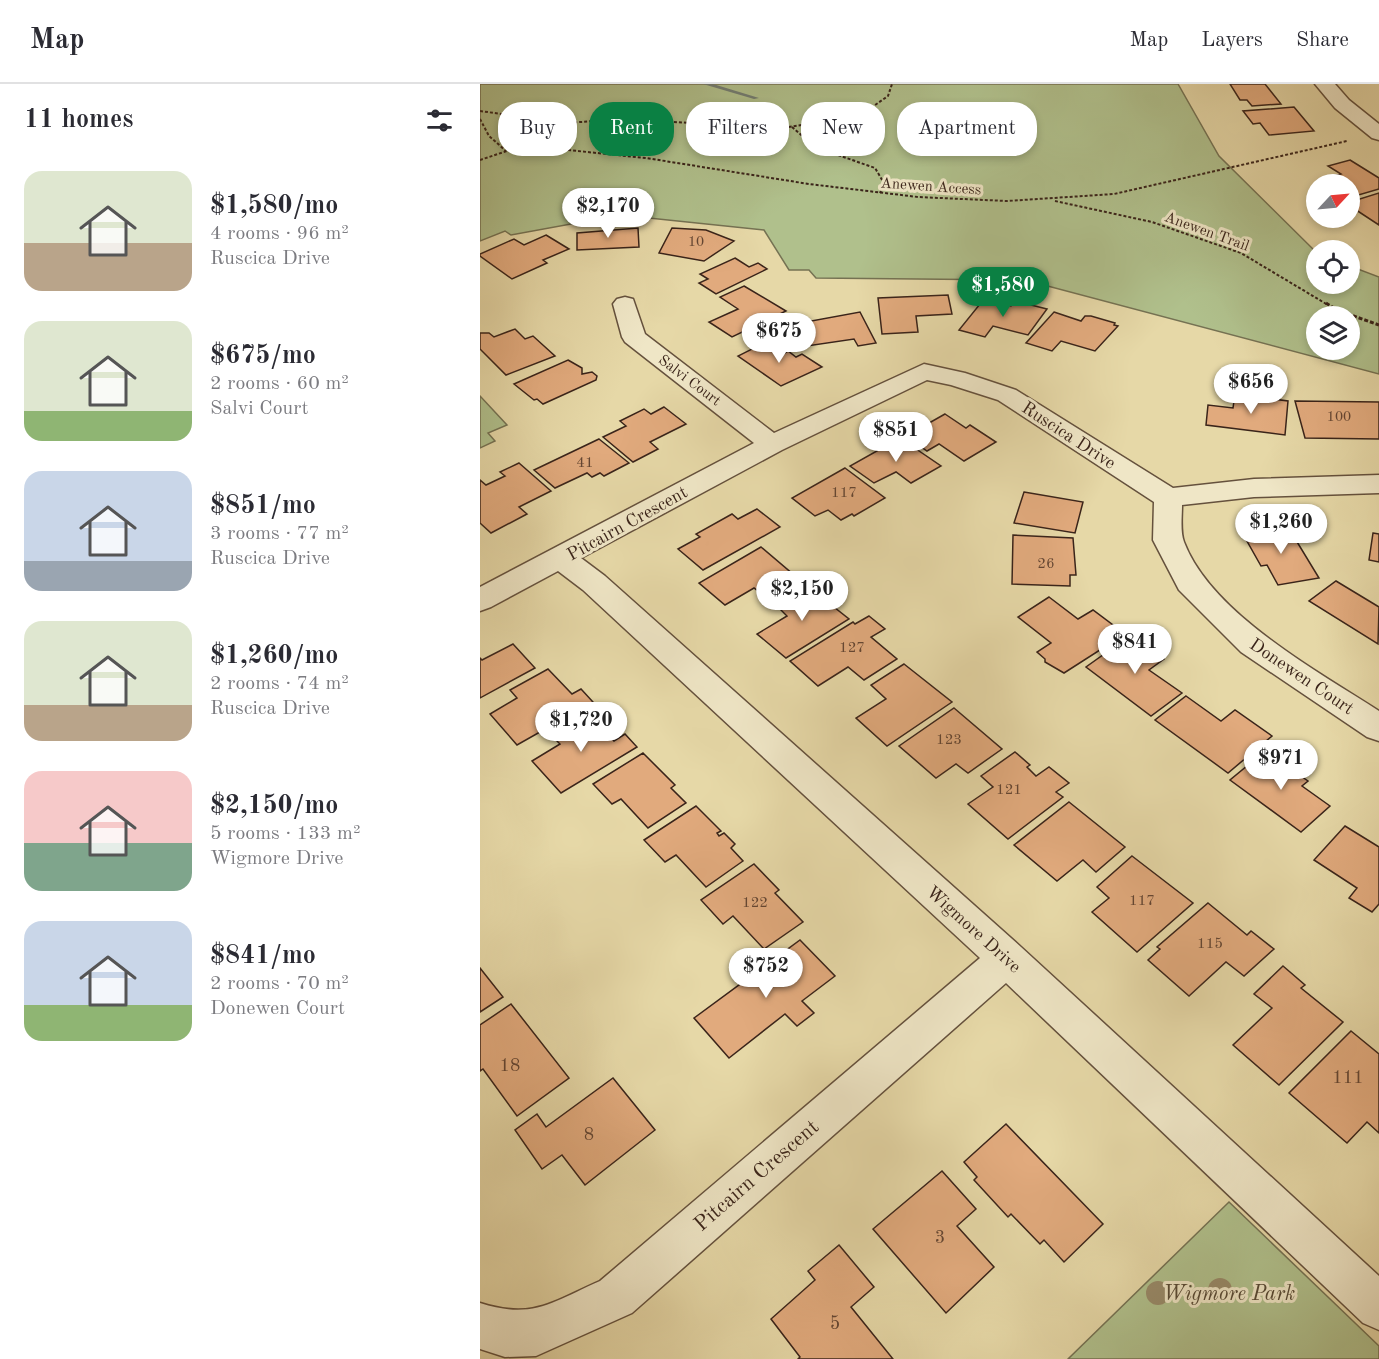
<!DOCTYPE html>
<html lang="en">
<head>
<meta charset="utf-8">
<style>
  :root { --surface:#fff; --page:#f2f2f3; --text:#2b2b33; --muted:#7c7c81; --line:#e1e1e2; --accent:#0b8043 }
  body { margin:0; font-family:"Old Standard TT",serif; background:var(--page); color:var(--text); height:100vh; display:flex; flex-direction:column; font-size:22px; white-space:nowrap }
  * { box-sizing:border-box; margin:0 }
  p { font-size:20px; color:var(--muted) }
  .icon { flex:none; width:33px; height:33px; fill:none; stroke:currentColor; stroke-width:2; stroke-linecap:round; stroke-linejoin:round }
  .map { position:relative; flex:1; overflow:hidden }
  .side { display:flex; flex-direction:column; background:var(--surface); width:480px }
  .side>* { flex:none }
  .hud { position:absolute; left:18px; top:18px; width:570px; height:54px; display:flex; gap:12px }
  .needle { width:39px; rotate:64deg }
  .buttons { position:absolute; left:826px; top:90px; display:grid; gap:12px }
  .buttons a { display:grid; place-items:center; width:54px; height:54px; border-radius:50%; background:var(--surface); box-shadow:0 3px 9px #0003; font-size:30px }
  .price { position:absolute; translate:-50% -51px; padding:0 14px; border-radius:21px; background:#fff; color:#222; font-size:20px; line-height:39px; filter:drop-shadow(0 2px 3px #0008) }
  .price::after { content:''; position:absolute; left:50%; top:36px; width:18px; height:14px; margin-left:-9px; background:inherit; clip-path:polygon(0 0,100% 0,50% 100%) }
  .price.on { background:var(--accent); color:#fff }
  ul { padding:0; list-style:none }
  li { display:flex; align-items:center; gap:18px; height:150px; padding:0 24px }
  li span { display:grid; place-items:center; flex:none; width:168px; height:120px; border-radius:18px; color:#555 }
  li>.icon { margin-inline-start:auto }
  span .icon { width:72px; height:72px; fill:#fffc; stroke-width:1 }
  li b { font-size:26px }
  h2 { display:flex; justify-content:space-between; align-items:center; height:72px; padding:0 24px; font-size:26px }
  .chip { padding:0 21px; border-radius:24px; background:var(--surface); box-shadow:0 3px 9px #0003; font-size:21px; line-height:54px }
  .chip.on { background:var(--accent); color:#fff }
  header { display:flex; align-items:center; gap:36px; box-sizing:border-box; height:84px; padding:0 30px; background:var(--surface); border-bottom:2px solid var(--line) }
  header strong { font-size:28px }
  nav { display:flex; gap:33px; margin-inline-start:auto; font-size:21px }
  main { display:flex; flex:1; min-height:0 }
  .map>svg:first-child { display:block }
  .green { fill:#b0c08c; stroke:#757253; stroke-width:1.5; fill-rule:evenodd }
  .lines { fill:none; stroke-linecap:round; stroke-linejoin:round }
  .stream { fill:#727d73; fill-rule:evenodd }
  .building { fill:#e1aa7d; stroke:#3a241a; stroke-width:1.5 }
  .minor-casing { stroke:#65513d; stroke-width:3 }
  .path-far1 { stroke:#3a241a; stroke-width:2; stroke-dasharray:3 2; stroke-linecap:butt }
  .path { stroke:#3a241a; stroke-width:3; stroke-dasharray:4 2; stroke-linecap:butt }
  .minor { fill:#efe6c6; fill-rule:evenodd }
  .tree { fill:#988a69 }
  .labels { text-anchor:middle; stroke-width:6; stroke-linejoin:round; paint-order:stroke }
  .far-number-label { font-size:14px; fill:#644633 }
  .far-street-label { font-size:15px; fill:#3a241a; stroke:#efe6c6 }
  .number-label { font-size:15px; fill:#644633 }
  .street-label { font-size:18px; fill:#3a241a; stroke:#efe6c6 }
  .near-number-label { font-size:18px; fill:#644633 }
  .near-street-label { font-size:21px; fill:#3a241a; stroke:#efe6c6 }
  .near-park-label { font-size:21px; font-style:italic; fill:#584b36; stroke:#efe6c6 }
</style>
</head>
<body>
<header>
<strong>Map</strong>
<nav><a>Map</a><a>Layers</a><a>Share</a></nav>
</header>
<main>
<section class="side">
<h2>11 homes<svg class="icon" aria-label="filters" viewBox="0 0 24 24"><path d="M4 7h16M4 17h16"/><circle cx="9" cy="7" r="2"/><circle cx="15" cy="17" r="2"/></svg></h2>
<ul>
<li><span style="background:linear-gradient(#dfe7d0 60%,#b9a48a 0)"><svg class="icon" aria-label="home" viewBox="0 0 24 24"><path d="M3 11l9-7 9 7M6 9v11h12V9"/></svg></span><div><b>$1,580/mo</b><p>4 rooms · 96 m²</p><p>Ruscica Drive</p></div></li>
<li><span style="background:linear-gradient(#dfe7d0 75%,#8fb573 0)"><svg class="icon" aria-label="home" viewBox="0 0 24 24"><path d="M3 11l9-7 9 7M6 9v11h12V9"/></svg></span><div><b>$675/mo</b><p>2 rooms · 60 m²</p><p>Salvi Court</p></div></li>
<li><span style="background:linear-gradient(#c9d6e8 75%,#9aa5b1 0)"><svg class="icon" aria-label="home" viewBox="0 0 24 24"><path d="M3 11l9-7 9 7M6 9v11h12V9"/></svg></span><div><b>$851/mo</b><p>3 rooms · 77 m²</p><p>Ruscica Drive</p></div></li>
<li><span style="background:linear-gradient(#dfe7d0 70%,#b9a48a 0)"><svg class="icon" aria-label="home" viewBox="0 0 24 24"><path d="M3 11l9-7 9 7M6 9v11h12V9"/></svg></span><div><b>$1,260/mo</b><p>2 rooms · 74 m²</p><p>Ruscica Drive</p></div></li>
<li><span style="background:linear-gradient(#f6c9c9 60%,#7fa58c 0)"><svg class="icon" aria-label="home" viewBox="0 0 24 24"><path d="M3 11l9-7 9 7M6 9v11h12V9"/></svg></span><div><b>$2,150/mo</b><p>5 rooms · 133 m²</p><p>Wigmore Drive</p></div></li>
<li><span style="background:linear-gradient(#c9d6e8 70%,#8fb573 0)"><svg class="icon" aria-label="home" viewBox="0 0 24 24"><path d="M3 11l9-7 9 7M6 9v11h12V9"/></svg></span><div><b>$841/mo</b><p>2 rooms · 70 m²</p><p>Donewen Court</p></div></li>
</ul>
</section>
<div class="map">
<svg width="899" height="1275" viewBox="0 0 899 1275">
  <rect width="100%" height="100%" fill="#e6d8a7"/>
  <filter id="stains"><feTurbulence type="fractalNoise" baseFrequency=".00333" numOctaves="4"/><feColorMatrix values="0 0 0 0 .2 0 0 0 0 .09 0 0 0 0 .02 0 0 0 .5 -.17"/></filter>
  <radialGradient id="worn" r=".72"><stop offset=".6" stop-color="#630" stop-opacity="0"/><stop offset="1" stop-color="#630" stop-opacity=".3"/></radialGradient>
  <g class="green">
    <path d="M0 0H698L739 72 837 169V200H870V182L899 193V290L545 196 336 194 329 186H309L284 146 140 131 31 151 25 147 0 157ZM870 232V266H837V232Z"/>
    <polygon points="0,312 27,341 8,349 15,357 0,364"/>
    <polygon points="749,1118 899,1262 899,1275 588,1275"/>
  </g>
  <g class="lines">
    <polygon class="stream" points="223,0 233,0 279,14 274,15"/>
  </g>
  <g class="building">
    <polygon points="750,0 785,0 801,20 772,22 767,16 760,16"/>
    <polygon points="814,23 834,47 789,51 780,39 773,40 763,27"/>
    <polygon points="870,76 899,94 899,105 875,112 870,109 870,100 857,100 847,94 861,90 848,82"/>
    <polygon points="899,109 899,141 870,122 870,118"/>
    <polygon points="158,144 159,163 97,166 97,149"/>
    <polygon points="192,144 226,146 254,157 224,177 179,169"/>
    <polygon points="66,151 89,165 63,176 67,179 32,195 0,172 0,170 34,155 44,161"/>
    <polygon points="255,174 269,183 278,179 287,185 236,210 219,199 228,195 220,190"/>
    <polygon points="264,202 306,227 252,253 229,238 258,225 240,213"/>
    <polygon points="468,211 472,230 436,232 438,248 402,250 398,214"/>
    <polygon points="504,215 531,222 535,217 567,225 548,251 513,242 505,253 479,246"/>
    <polygon points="380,228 396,259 378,262 374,255 320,263 310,241 318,234 326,238"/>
    <polygon points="574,228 601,237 605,232 611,232 635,239 634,241 638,242 615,267 581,257 572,267 546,259"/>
    <polygon points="35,245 45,255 53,252 75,272 26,291 0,265 0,249 9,249 14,253"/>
    <polygon points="286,258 303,270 308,267 316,273 322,270 342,283 301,302 258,272"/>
    <polygon points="88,276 102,284 102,290 112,288 117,292 116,296 63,320 57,315 54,316 34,300"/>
    <polygon points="755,310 808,317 805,351 726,341 728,321 753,324"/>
    <polygon points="815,317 899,318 899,355 825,354"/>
    <polygon points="184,323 206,340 170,358 178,365 153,378 123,353 146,342 140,337 164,325 171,330"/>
    <polygon points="465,330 486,344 490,341 516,358 484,377 459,360 447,367 426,352"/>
    <polygon points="420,354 461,382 431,399 416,388 394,399 370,382"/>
    <polygon points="119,355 149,379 124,392 120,389 112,393 107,389 75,404 54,386"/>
    <polygon points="39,379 71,407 39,423 47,430 11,449 0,439 0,396 6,401 25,392 20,388"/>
    <polygon points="365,384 405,414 374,432 372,430 361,436 348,426 335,432 312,414"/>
    <polygon points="544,408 603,418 595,449 534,439"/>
    <polygon points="277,425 300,443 223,486 198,465 220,453 216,450 252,430 258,435"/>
    <polygon points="808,443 839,494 798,501 787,481 781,482 763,450"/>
    <polygon points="893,449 899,450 899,478 889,476"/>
    <polygon points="533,451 593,454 596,491 590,491 590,502 532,500"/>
    <polygon points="281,463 321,497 289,516 274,504 245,521 219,499"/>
    <polygon points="856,497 899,523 898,560 829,517"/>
    <polygon points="326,501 369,535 306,574 277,550 307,532 294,519"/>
    <polygon points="569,513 598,535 613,526 645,550 584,589 565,578 565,575 557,568 571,559 538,533"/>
    <polygon points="389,532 405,545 391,553 417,575 384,596 368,583 338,602 310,577 373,538 375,540"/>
    <polygon points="651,551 684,575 669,586 702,609 671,632 606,583"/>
    <polygon points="33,560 55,584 0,614 0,574 2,576"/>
    <polygon points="424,580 472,618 407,662 376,634 406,615 391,601"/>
    <polygon points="68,585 92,610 101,605 113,618 37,661 10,630 37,614 30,606"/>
    <polygon points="706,612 741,637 755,626 792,652 748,689 675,636"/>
    <polygon points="474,624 522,665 488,689 476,680 456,694 419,662"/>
    <polygon points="108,630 134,657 145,650 157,663 81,709 52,677 80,660 71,651"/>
    <polygon points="785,667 828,697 822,702 850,722 821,748 750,696"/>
    <polygon points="535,668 550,681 547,683 556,692 569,683 589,699 576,708 583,713 528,755 488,720 513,703 501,692"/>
    <polygon points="163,669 195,701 191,704 206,719 168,744 141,715 132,720 113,700"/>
    <polygon points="589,718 645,763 616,788 603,776 577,797 534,761"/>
    <polygon points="216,722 241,747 237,749 239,752 244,749 255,760 251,764 263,777 226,803 196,771 185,778 164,756"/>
    <polygon points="865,742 899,763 899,820 892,828 869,814 877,804 834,776"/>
    <polygon points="652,772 713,819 657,868 612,828 629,814 617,803"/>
    <polygon points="274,780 299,806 295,809 323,838 284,865 253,832 243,840 221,816"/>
    <polygon points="728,819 767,851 771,847 794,865 764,892 746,878 709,912 668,876 680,865 677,863"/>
    <polygon points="320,856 355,892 322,917 334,929 317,942 305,930 249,974 214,934"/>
    <polygon points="803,882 825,901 821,904 863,938 799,1001 753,961 792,924 774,910"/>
    <polygon points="0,884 23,913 0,928"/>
    <polygon points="31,920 89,994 37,1032 3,985 0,987 0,941"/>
    <polygon points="871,947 899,970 899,1049 887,1038 867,1059 809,1009"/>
    <polygon points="133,994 175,1046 105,1101 82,1071 62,1085 35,1046 57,1030 66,1043"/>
    <polygon points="526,1040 623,1140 584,1178 564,1156 560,1160 531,1130 528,1133 494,1096 497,1093 484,1078"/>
    <polygon points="462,1087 496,1125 477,1142 514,1183 466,1229 393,1145"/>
    <polygon points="359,1161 394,1203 371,1223 413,1275 318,1275 320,1273 291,1235 335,1196 328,1187"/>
  </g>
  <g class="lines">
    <defs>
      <g id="minor">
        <polygon points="835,0 855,0 869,16 899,40 899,56 892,54 855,24"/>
        <path d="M145 213 153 215 165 250 294 349 444 280 485 289 536 306 693 404 774 395 899 391V409L774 413 702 421C702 432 700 448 704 458 731 529 837 587 899 627V657L887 653 761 568 699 506 673 456 674 418 518 316 471 301 447 296 302 366 101 474 125 492 541 863 899 1192V1246L883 1239 526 899 152 1229 56 1272 25 1273 0 1265V1219C53 1236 72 1218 120 1197L500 874 103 506 78 487 11 523 0 527V503L274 359 145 258 142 253 133 220 137 215Z"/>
      </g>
    </defs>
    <use href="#minor" class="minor-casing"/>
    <g class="path-far1">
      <polyline points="0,27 87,39 141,35 302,44 355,36 388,26 408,12 412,0"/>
      <polyline points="0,35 9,52 26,67"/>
      <polyline points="312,43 335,63 395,84 404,99 400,109"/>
      <polyline points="0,76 33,65 68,64 166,74 329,100 438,113 527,117 634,110 867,57"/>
      <polyline points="575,117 672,138 761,169 848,221"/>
    </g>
    <polyline class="path" points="846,219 857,226 899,241"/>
    <use href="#minor" class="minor"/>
  </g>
  <g class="tree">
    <circle cx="740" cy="1206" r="12"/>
    <circle cx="678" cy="1209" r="12"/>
  </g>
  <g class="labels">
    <g class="far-number-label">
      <text x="216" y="162">10</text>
      <text x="859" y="337">100</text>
    </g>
    <g class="far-street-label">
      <text transform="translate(451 102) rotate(4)" y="5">Anewen Access</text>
      <text transform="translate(727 147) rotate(20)" y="5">Anewen Trail</text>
      <text transform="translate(210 296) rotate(37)" y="5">Salvi Court</text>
    </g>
    <g class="number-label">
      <text x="105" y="383">41</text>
      <text x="364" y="413">117</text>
      <text x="566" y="484">26</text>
      <text x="372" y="568">127</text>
      <text x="469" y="660">123</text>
      <text x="529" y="710">121</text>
      <text x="662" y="821">117</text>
      <text x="275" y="823">122</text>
      <text x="730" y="864">115</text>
    </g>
    <g class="street-label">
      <text transform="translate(589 351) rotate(33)" y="6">Ruscica Drive</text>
      <text transform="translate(147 439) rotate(-29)" y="6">Pitcairn Crescent</text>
      <text transform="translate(822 592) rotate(34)" y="6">Donewen Court</text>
      <text transform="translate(494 845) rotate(42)" y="6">Wigmore Drive</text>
    </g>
    <g class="near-number-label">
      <text x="30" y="987">18</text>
      <text x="868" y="999">111</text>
      <text x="109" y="1056">8</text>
      <text x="460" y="1159">3</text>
      <text x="355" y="1245">5</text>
    </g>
    <g class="near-street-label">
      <text transform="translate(276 1091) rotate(-41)" y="7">Pitcairn Crescent</text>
    </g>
    <g class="near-park-label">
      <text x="749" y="1216">Wigmore Park</text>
    </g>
  </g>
  <rect width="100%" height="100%" filter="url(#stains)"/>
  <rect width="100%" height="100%" fill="url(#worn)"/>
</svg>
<div class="buttons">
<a><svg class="needle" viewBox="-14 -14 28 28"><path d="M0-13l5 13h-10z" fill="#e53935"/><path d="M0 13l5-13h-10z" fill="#7c7c81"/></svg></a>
<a><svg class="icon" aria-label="locate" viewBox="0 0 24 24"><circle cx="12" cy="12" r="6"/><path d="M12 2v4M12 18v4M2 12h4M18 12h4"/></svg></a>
<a><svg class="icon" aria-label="layers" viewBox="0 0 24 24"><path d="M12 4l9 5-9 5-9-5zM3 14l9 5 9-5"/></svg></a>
</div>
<b class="price" style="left:128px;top:155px">$2,170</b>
<b class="price on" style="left:523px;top:234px">$1,580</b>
<b class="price" style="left:299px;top:280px">$675</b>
<b class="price" style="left:771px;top:331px">$656</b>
<b class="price" style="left:416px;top:379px">$851</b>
<b class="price" style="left:801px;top:471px">$1,260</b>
<b class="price" style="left:322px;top:538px">$2,150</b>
<b class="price" style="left:655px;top:591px">$841</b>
<b class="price" style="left:101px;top:669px">$1,720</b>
<b class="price" style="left:801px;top:707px">$971</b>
<b class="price" style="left:286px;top:915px">$752</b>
<div class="hud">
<a class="chip">Buy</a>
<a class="chip on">Rent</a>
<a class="chip">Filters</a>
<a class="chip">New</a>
<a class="chip">Apartment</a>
</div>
</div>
</main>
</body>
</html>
